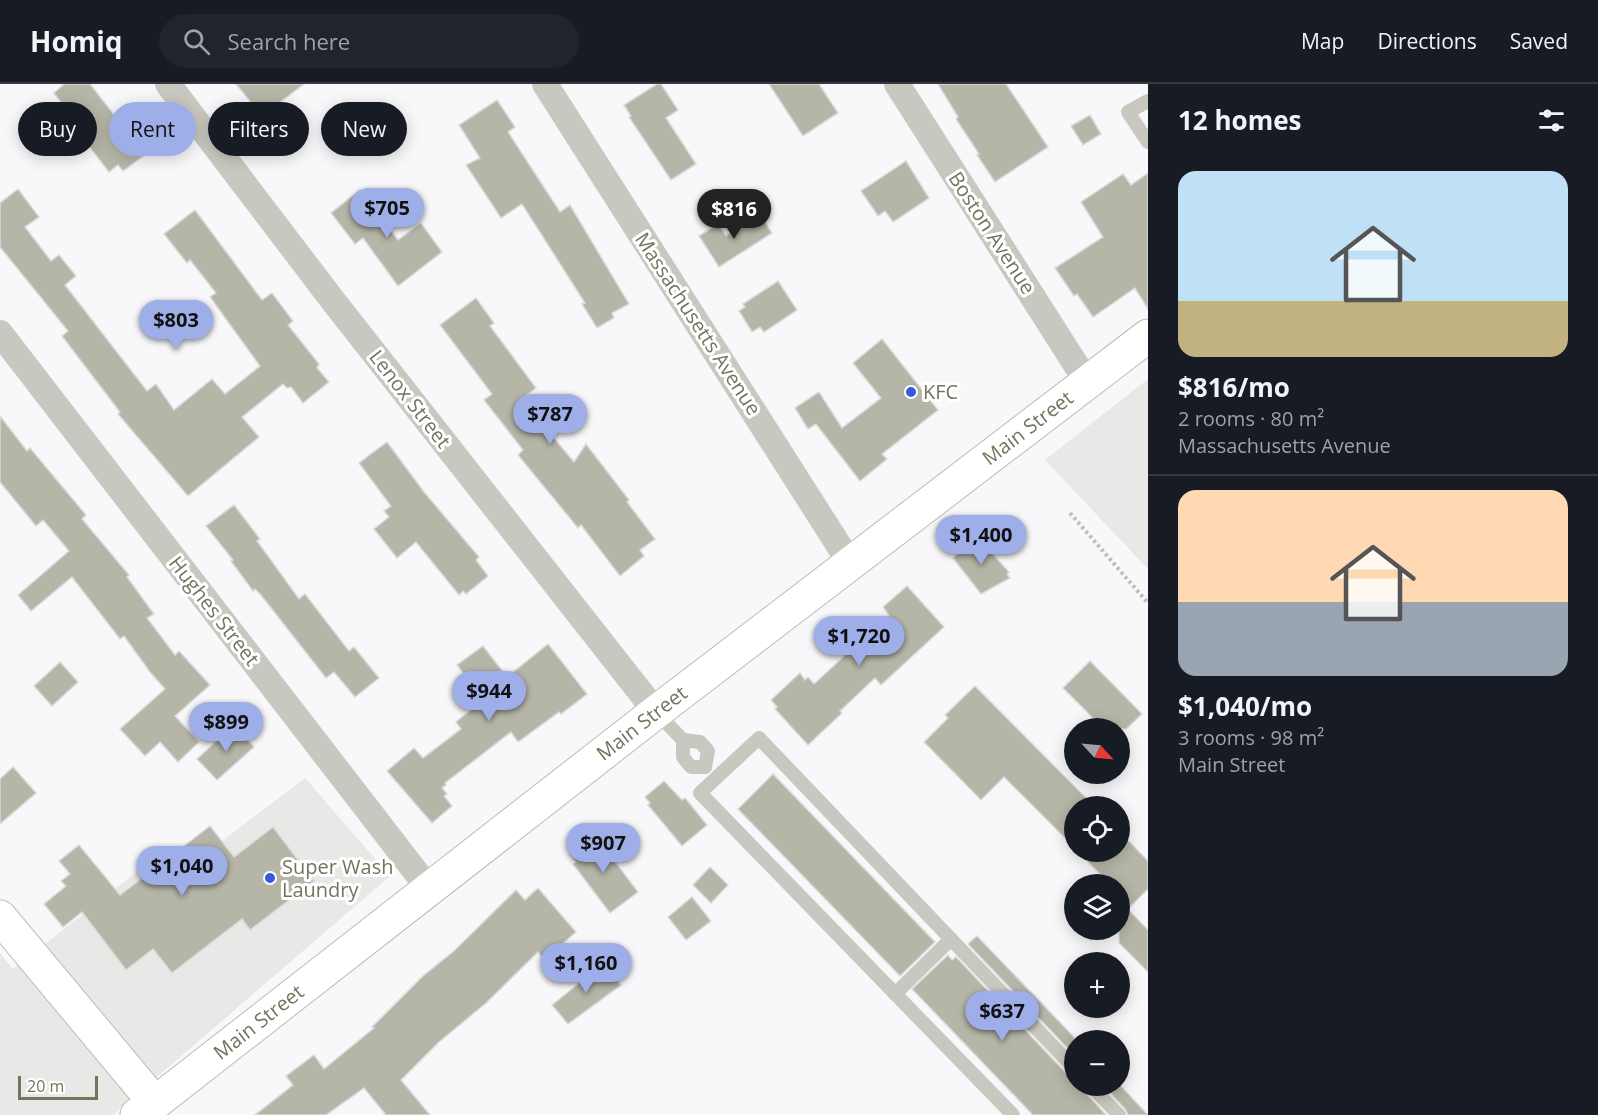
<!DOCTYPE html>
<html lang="en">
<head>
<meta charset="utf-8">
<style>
  :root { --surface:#171b24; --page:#20242c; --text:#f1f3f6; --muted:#9ea1a6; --line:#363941; --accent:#9eaee8 }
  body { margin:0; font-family:"Open Sans",sans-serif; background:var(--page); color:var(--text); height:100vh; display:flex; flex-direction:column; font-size:22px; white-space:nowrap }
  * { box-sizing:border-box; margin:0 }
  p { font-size:20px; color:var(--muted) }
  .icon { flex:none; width:33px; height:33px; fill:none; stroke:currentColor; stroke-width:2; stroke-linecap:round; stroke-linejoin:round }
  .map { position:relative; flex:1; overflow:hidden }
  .details { display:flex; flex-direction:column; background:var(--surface); width:450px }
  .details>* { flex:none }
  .banner { position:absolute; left:18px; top:18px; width:570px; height:54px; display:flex; gap:12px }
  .needle { width:39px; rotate:116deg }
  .controls { position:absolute; left:1064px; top:634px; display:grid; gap:12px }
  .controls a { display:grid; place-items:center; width:66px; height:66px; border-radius:50%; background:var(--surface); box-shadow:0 3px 15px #0003; font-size:30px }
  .scale { position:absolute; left:18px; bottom:15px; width:80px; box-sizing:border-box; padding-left:6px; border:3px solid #74745d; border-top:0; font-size:16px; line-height:21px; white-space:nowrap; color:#74745d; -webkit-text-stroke:4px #fff; paint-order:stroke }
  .price { position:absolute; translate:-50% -51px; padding:0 14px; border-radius:21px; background:var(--accent); color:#111; font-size:20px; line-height:39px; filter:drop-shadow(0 2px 3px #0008) }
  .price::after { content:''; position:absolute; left:50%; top:36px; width:18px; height:14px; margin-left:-9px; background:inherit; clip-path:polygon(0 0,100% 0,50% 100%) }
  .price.on { background:#222; color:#fff }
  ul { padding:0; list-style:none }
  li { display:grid; align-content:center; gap:12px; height:318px; padding:0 30px }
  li+li { border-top:2px solid var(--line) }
  li span { display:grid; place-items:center; height:186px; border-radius:18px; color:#555 }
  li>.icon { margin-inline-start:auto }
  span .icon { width:108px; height:108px; fill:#fffc; stroke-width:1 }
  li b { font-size:26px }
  h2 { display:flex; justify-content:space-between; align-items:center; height:72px; padding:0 30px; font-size:26px }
  .chip { padding:0 21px; border-radius:27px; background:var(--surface); box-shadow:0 3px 15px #0003; font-size:21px; line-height:54px }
  .chip.on { background:var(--accent); color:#111 }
  header { display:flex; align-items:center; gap:36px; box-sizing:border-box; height:84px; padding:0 30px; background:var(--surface); border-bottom:2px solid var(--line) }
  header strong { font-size:28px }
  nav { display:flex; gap:33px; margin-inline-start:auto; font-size:21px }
  .search { width:420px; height:54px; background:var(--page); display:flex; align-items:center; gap:15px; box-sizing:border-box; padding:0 21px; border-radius:33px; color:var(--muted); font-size:22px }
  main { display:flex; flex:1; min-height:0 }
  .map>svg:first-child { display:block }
  .built { fill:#e8e8e7 }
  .building { fill:#b6b6a8; stroke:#dad9db; stroke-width:1.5 }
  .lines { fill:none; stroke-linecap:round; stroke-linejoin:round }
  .secondary-casing { stroke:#bdbdb3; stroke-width:35 }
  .path { stroke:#bfbfb9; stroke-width:4; stroke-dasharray:3 3; stroke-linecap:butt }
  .lane { stroke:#c8c8c0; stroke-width:14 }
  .street { stroke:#c8c8c0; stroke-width:26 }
  .secondary { stroke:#fff; stroke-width:33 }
  .poi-dot { fill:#3859d8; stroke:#fff; stroke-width:2 }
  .labels { text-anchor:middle; stroke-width:6; stroke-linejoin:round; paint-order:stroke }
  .street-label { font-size:20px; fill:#74745d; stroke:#fff }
  .poi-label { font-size:20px; fill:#74745d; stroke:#fff; text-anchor:start }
</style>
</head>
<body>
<header>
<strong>Homiq</strong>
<div class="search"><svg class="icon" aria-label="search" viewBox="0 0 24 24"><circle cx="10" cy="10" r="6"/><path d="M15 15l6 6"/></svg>Search here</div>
<nav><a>Map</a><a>Directions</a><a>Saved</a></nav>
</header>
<main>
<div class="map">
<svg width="1148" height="1031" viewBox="0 0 1148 1031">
  <rect width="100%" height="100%" fill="#f8f7f9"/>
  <g class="built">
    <polygon points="1148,295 1148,485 1045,376"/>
    <polygon points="305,694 390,792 113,1031 0,1031 0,869 13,885 156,773 175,793"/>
  </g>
  <g class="building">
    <polygon points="64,0 90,0 122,41 131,34 154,64 123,87 118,81 109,88 88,61 92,58 54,9"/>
    <polygon points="236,0 304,0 262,32"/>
    <polygon points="657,0 661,0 678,26 666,34 696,80 671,96 629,33 631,32 624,21"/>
    <polygon points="769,0 819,0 838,29 803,52"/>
    <polygon points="938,0 1006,0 1048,63 995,98 977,71 979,70 956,35 958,33"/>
    <polygon points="497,16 515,43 508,48 560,128 570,121 629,220 612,229 614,234 597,244 582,220 585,219 522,120 501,134 466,81 480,74 459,41"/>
    <polygon points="1090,31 1101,50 1083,61 1071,42"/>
    <polygon points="906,77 929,114 893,138 885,127 878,132 861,107"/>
    <polygon points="1148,89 1148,225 1135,204 1093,233 1077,210 1074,212 1055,184 1103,153 1081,118 1123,90 1131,101"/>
    <polygon points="18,105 39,133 25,143 51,177 59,171 76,192 65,201 147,307 156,300 174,326 212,295 225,310 260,282 210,213 216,209 190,176 187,179 164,150 195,126 262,216 272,209 293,237 288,241 319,280 317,284 329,298 303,319 291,303 287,304 283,300 242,333 259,353 188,412 118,330 120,328 62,252 68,247 0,163 0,119"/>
    <polygon points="360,106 398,156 421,139 442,168 398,202 363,154 355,160 331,129"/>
    <polygon points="760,130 772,149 719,183 699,152 718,140 726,152"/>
    <polygon points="778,197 797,226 764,248 760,243 752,248 739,227 745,223 743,220"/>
    <polygon points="476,214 494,239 490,242 536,304 521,315 574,378 586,360 629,416 627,418 655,455 640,466 644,472 620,492 581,441 578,444 518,371 523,366 484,316 492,310 440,241"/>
    <polygon points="882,255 938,326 882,370 887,375 860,397 816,340 808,345 795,324 819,308 842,344 881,314 853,279"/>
    <polygon points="0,332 27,367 30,364 86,431 82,435 129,491 127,493 154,530 147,534 175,571 179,567 210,601 175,632 199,658 178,678 160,658 145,672 120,645 165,605 150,588 124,552 120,555 72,493 31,527 18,511 69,467 43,436 36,442 0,398"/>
    <polygon points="387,358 424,408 479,473 476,476 488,492 466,510 463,507 459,511 416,458 397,474 374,445 389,433 384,427 391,422 359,379"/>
    <polygon points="234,421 260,455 257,457 299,515 305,510 349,567 354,563 379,594 355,613 334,588 326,594 261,511 255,505 253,507 231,477 233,476 206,442"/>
    <polygon points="977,453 1009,488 1007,490 1010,494 981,510 953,474"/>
    <polygon points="907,502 944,543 881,601 875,594 840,627 842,629 808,661 775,625 777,623 771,616 800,589 805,596 808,593 814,600 889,531 883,523"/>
    <polygon points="548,560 587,610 561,630 559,628 518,658 511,648 445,699 446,701 442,704 447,710 444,712 452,722 432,739 387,687 414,664 423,674 461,645 456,638 483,616 457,581 483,562 507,593"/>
    <polygon points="1090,577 1142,630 1126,645 1104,645 1063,604"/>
    <polygon points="60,578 78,598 52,622 34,602"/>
    <polygon points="975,602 1095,723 1074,723 1074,763 1004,693 981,716 924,658 948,634 945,631"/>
    <polygon points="234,641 254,663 217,696 197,675"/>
    <polygon points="13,683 36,709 0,740 0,695"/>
    <polygon points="773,690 935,858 900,892 738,725"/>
    <polygon points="664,697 682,716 685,714 707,741 682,762 648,721 650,719 645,713"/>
    <polygon points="210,742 234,773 273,743 314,797 250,846 242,835 172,889 153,865 126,886 82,828 63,843 44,820 66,802 61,797 70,790 59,777 79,761 120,811"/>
    <polygon points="1119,747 1148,777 1148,805 1131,822 1119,809 1119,801 1111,801 1078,768 1119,768"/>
    <polygon points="595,751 638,808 610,829 573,780 576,778 570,770"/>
    <polygon points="710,783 728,801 711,819 693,801"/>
    <polygon points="538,804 576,848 544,876 538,868 486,919 439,958 401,996 430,1031 386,1031 364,1004 326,1031 255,1031 293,1001 286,992 314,971 324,985 374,944 372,943 423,892 454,867 516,806 525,816"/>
    <polygon points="692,813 711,837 686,856 668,833"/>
    <polygon points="1119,816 1148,846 1148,888 1119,859"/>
    <polygon points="977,852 1074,953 1074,971 968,860"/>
    <polygon points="948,871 952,876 956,873 1067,990 1074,993 1074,1002 1082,1002 1085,1008 1106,1031 1033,1031 912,905"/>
    <polygon points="603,880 621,901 568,940 552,921"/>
    <polygon points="1104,1002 1121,1002 1148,1031 1128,1031 1125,1025"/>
  </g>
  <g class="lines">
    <defs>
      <g id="secondary">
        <polyline points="0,833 155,1019"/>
        <path id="s1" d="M137 1031 155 1019 656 628 1148 252"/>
      </g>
    </defs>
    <use href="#secondary" class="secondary-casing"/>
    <polyline class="path" points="1070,429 1148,519"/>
    <g class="lane">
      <polyline points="1148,17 1128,28 1148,58"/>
      <polyline points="656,628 683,656 700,658 708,667 705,683"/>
      <polyline points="683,656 683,673 691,683 705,683"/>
      <polyline points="895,910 951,855"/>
      <polyline points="1091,1002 1119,1031"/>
      <polyline points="1013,1031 700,709 759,654 1074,984"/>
    </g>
    <g class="street">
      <polyline points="168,0 334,218 656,628"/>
      <polyline points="545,0 850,479"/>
      <polyline points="897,0 1087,298"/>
      <polyline points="0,249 429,805"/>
    </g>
    <use href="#secondary" class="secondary"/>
  </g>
  <g class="poi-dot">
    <circle cx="911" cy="308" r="6"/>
    <circle cx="270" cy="794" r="6"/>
  </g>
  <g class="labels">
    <g class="street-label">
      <text transform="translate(992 149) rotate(57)" y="7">Boston Avenue</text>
      <text transform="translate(698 240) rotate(57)" y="7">Massachusetts Avenue</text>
      <text transform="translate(410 315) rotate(52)" y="7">Lenox Street</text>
      <text dy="7" stroke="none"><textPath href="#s1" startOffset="1125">Main Street</textPath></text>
      <text transform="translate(214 527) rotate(52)" y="7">Hughes Street</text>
      <text dy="7" stroke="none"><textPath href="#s1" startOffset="639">Main Street</textPath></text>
      <text dy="7" stroke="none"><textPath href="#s1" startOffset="153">Main Street</textPath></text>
    </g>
    <g class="poi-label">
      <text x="923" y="315">KFC</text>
      <text x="282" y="790">Super Wash<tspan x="282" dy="23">Laundry</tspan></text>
    </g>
  </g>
</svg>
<div class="controls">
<a><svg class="needle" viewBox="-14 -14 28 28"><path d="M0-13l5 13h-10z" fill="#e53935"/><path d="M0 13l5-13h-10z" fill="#9ea1a6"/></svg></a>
<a><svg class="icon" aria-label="locate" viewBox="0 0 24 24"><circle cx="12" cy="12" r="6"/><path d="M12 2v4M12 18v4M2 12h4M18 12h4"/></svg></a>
<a><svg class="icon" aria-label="layers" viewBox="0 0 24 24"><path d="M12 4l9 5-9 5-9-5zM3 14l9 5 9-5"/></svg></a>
<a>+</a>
<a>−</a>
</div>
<div class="scale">20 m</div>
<b class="price" style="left:387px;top:155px">$705</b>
<b class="price on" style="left:734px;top:156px">$816</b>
<b class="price" style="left:176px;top:267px">$803</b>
<b class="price" style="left:550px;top:361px">$787</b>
<b class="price" style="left:981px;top:482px">$1,400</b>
<b class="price" style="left:859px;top:583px">$1,720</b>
<b class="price" style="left:489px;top:638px">$944</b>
<b class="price" style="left:226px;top:669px">$899</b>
<b class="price" style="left:603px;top:790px">$907</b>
<b class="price" style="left:182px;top:813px">$1,040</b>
<b class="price" style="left:586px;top:910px">$1,160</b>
<b class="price" style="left:1002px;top:958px">$637</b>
<div class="banner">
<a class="chip">Buy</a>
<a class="chip on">Rent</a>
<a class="chip">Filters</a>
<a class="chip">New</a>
</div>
</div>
<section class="details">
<h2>12 homes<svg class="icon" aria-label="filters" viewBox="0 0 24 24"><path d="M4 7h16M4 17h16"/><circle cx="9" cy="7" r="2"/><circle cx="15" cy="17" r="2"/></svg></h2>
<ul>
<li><span style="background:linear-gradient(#bfe0f5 70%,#c2b280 0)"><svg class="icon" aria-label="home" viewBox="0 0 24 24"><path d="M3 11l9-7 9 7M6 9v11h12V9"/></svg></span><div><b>$816/mo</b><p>2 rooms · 80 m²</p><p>Massachusetts Avenue</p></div></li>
<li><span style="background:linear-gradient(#ffd9b3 60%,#9aa5b1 0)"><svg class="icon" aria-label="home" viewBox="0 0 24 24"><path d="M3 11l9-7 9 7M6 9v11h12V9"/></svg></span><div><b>$1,040/mo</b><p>3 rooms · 98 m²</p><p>Main Street</p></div></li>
</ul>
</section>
</main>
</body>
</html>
